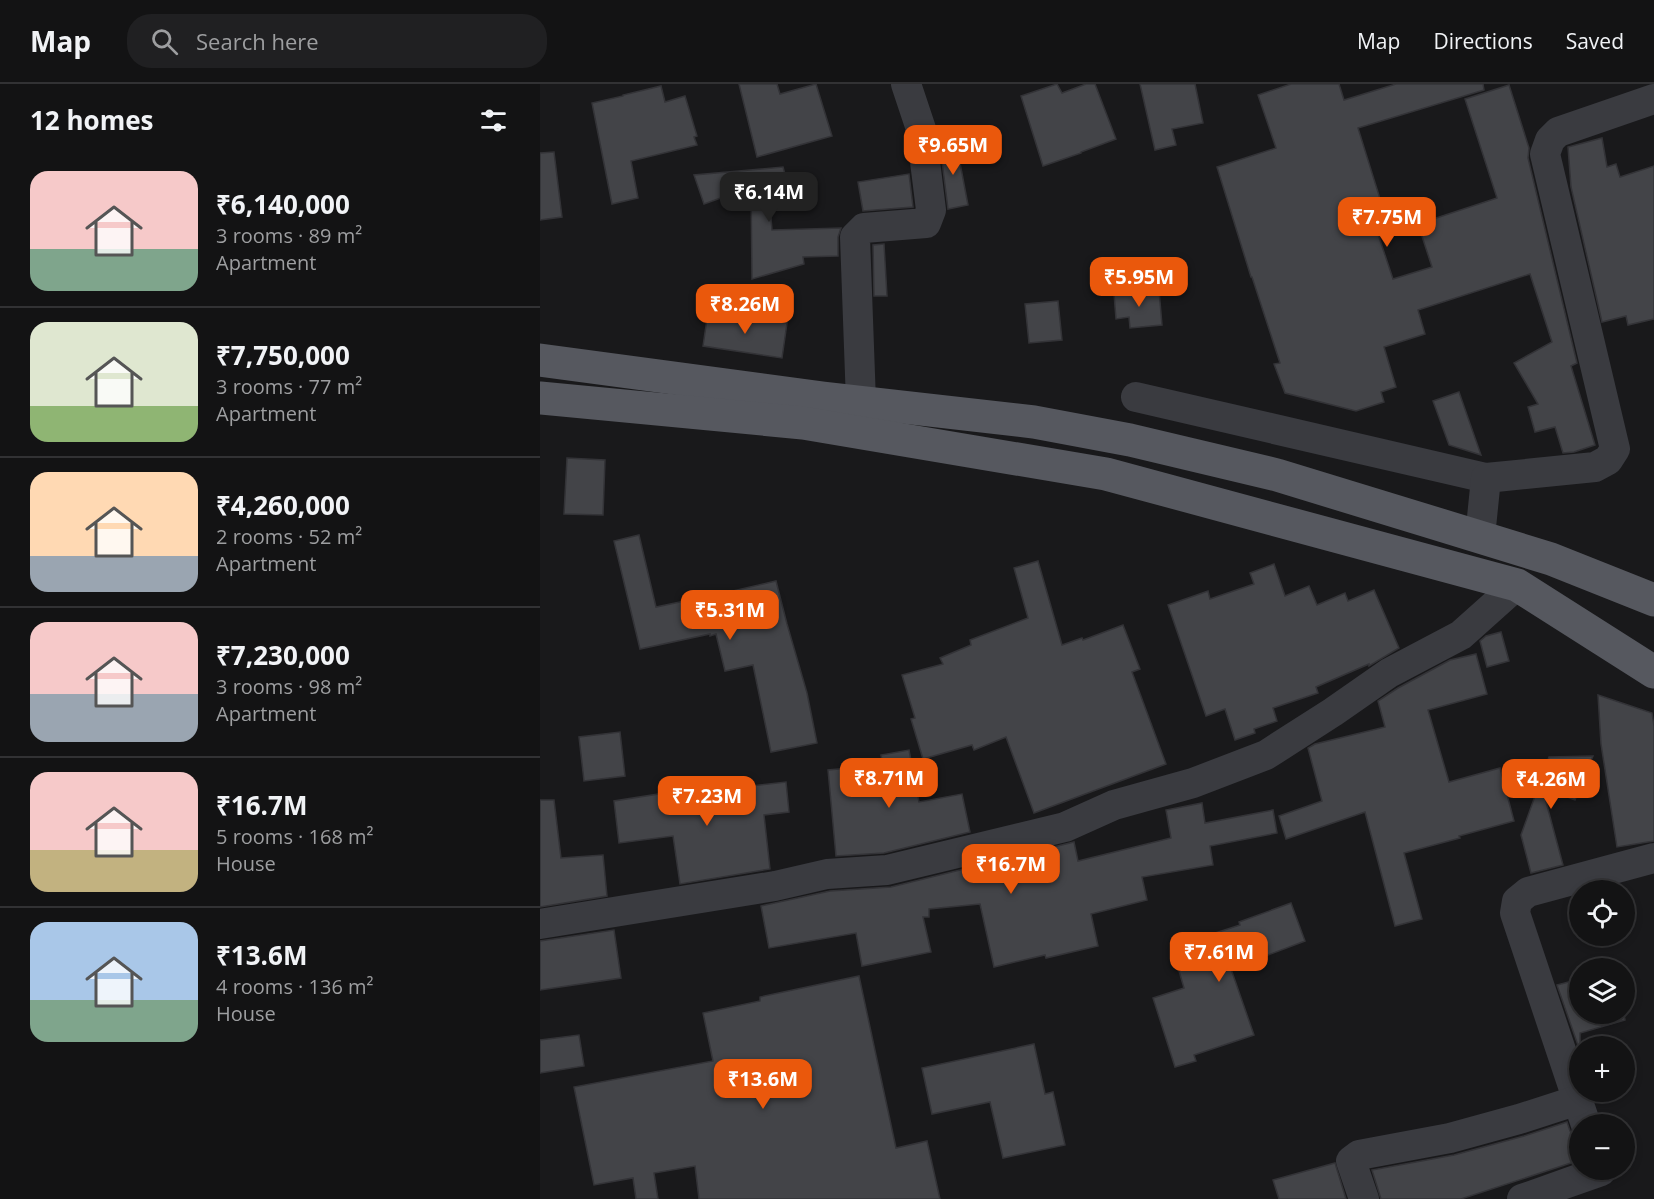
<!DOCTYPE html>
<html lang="en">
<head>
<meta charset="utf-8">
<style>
  :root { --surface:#131314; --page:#202022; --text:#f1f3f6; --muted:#9d9ea0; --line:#323234; --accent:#ea580c }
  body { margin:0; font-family:"Open Sans",sans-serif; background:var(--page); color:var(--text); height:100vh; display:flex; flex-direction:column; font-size:22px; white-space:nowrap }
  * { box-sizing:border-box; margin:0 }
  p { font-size:20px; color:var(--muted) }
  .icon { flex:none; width:33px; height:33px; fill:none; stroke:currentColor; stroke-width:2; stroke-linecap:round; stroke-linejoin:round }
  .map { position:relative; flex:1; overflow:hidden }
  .side { display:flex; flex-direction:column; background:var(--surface); width:540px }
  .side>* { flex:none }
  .fabs { position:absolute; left:1029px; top:796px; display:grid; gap:12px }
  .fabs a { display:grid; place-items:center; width:66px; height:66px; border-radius:50%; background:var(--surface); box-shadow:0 3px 9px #0003,0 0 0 2px var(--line); font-size:30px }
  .price { position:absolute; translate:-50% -51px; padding:0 14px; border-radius:12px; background:var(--accent); color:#fff; font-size:20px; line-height:39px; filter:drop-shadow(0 2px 3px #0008) }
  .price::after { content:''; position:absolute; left:50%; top:36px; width:18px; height:14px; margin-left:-9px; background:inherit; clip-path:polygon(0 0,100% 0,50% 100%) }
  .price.selected { background:#222; color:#fff }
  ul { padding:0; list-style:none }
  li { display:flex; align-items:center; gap:18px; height:150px; padding:0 30px }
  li+li { border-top:2px solid var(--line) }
  li span { display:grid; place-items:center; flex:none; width:168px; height:120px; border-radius:18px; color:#555 }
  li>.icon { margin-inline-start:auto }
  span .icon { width:72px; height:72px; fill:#fffc; stroke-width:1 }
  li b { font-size:26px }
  h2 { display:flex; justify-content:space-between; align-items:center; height:72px; padding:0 30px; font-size:26px }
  header { display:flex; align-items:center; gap:36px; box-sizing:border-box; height:84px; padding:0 30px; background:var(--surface); border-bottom:2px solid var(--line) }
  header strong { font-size:28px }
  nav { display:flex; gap:33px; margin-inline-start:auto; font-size:21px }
  .search { width:420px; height:54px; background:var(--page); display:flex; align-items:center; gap:15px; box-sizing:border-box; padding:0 21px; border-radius:24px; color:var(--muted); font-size:22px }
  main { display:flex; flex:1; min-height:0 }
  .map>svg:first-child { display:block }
  .building { fill:#434448; stroke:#333337; stroke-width:1.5 }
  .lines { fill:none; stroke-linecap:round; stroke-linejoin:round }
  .minor { stroke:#3a3b40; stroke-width:30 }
  .major { stroke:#56585f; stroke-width:33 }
</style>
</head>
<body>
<header>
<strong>Map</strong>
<div class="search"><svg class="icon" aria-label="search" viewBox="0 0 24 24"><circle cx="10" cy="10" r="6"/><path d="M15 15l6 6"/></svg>Search here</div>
<nav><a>Map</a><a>Directions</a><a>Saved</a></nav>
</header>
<main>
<section class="side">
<h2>12 homes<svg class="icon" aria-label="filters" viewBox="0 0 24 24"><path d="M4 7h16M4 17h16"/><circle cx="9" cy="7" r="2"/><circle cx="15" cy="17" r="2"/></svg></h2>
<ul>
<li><span style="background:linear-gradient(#f6c9c9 65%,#7fa58c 0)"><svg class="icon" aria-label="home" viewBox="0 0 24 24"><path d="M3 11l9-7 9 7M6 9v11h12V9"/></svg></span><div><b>₹6,140,000</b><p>3 rooms · 89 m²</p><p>Apartment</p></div></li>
<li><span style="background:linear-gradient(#dfe7d0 70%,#8fb573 0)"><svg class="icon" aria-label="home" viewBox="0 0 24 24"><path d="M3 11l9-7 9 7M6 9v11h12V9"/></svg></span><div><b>₹7,750,000</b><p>3 rooms · 77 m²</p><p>Apartment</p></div></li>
<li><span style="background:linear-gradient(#ffd9b3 70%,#9aa5b1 0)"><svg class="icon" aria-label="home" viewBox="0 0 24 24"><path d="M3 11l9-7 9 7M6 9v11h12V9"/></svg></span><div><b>₹4,260,000</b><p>2 rooms · 52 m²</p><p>Apartment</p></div></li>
<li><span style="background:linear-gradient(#f6c9c9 60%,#9aa5b1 0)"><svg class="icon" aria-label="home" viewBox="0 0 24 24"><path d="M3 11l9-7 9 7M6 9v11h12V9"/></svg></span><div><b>₹7,230,000</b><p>3 rooms · 98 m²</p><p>Apartment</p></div></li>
<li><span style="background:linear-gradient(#f6c9c9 65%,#c2b280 0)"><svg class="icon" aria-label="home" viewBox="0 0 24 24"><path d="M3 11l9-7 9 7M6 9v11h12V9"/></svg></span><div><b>₹16.7M</b><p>5 rooms · 168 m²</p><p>House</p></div></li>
<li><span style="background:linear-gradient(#a9c7e8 65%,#7fa58c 0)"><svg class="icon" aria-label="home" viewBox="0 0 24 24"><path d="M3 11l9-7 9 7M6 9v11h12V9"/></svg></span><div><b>₹13.6M</b><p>4 rooms · 136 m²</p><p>House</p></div></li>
</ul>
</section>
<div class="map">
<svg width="1114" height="1115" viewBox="0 0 1114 1115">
  <rect width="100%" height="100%" fill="#19191b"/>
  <g class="building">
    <polygon points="199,0 237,0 240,10 276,0 292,52 217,73"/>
    <polygon points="517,0 522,9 546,0 555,0 576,55 541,68 541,69 503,82 481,12"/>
    <polygon points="600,0 655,0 663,39 632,45 636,61 615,66"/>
    <polygon points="751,0 799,0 804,16 856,0 943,0 944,6 818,44 841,118 843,117 853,148 839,153 853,195 892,183 878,140 957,114 925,15 969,1 989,64 988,74 1037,279 1031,282 1055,361 1034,368 1023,369 1015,343 995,348 988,323 998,320 974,279 1012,258 990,190 878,226 885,250 844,263 856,303 841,308 844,318 816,327 745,309 734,280 740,279 712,193 711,193 677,83 736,64 718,11"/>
    <polygon points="121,2 125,18 145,12 157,52 154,53 157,61 91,77 98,114 72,120 52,19 83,12 83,11"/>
    <polygon points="1062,54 1067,83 1076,80 1080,93 1114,82 1114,235 1088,241 1086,232 1062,238 1031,103 1028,63"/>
    <polygon points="416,58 428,121 408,125 400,61"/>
    <polygon points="14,68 22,133 0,136 0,69"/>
    <polygon points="243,83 245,90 228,97 232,146 301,144 298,153 298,172 263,173 264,180 212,195 211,103 164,120 154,91"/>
    <polygon points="369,90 373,123 323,127 318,98"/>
    <polygon points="344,160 347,212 334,212 333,161"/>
    <polygon points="619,206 622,241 590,244 589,233 576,235 574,210"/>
    <polygon points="518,217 522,256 489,259 485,220"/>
    <polygon points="168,228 247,239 242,274 163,262"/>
    <polygon points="919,308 941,371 909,361 893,317"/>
    <polygon points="27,374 65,376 63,431 24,430"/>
    <polygon points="99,451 116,523 149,516 150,517 236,497 247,540 267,609 277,659 231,668 213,581 185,587 176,550 170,552 170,550 100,565 74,457"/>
    <polygon points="498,477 522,561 542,554 543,556 583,541 600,585 592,588 626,680 494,729 466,653 434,666 432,661 383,675 371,635 375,634 362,591 403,580 400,574 431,561 430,556 488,534 474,484"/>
    <polygon points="734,480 745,512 769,502 777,521 805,509 808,517 834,506 859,564 829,582 829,580 776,603 778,609 733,624 737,637 714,645 715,649 695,656 685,625 666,632 628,521 668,507 670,515 714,500 710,489"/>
    <polygon points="961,548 969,577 947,583 940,557 946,552"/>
    <polygon points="936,570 947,610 888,626 909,698 960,684 974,737 919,752 920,754 864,769 882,835 855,842 825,728 746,755 739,732 782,717 768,664 775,660 845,643 838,617 858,604 910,576"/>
    <polygon points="1058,611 1112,629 1114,642 1114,757 1077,763 1061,660"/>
    <polygon points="80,648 85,692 44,697 39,653"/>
    <polygon points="369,666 379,718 422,710 430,748 344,769 296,772 288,686 343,681 341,671"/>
    <polygon points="1053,672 1035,716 1002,703 1023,781 991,789 981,751 1009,673"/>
    <polygon points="246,698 249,728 224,731 230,785 140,800 133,752 79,759 74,717 170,702 170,707"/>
    <polygon points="0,716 14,716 21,774 63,771 67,812 0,823"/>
    <polygon points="662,719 665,739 733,726 737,749 670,762 673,781 602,793 607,816 551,830 558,862 506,874 505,871 454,883 440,820 389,825 389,833 383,833 391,868 322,882 316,849 229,864 221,822 290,807 351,803 534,758 538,777 631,754 626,726"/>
    <polygon points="751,819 765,857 691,885 714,951 654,971 656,977 635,983 613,914 644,904 632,863 700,841 699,838"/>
    <polygon points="74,846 81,894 0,906 0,857"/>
    <polygon points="319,892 356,1064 387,1057 400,1115 159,1115 155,1082 114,1089 118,1115 96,1115 93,1094 54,1101 34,1003 173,977 163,929 220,917 220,913"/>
    <polygon points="1040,895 1040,930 1084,930 1085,936 1040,949 1040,967 1017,901"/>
    <polygon points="39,951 44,982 0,989 0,956"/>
    <polygon points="494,960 505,1010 513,1008 525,1061 463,1074 450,1018 392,1030 382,984"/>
    <polygon points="1027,1038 1030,1047 1036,1055 1040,1066 1040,1076 921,1115 841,1115 832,1086 914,1071 984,1052"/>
    <polygon points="795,1079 806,1115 739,1115 733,1096"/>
  </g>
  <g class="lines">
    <g class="minor">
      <polyline points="596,313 946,394"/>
      <polyline points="321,318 315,153 324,144 386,139 391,126 381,45 366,0"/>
      <polyline points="940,453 946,394 1055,383 1068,376 1075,365 1005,70 1010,56 1018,48 1114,15"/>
      <polyline points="0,840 235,802 287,790 347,786 525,743 574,721 653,699 726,671 793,628 849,589 921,551 977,501"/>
      <polyline points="1046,1041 975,829 977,817 988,808 1114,774"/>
      <polyline points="824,1115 811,1077 819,1071 910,1054 979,1035 1038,1016"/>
      <polyline points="982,1115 1061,1087 1061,1086"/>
    </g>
    <g class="major">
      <polyline points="0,276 283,314 494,338 590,356 737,391 894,439 1011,475 1114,516"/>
      <polyline points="0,314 263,339 566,390 977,501 1114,588"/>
    </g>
  </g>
</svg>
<div class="fabs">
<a><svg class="icon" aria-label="locate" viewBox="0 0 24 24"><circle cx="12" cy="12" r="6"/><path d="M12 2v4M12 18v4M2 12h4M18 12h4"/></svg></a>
<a><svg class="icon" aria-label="layers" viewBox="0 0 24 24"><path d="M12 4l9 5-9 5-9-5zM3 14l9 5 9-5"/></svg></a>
<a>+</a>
<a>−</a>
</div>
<b class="price" style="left:413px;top:92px">₹9.65M</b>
<b class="price selected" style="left:229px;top:139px">₹6.14M</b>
<b class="price" style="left:847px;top:164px">₹7.75M</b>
<b class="price" style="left:599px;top:224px">₹5.95M</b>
<b class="price" style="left:205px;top:251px">₹8.26M</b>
<b class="price" style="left:190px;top:557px">₹5.31M</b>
<b class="price" style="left:349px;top:725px">₹8.71M</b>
<b class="price" style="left:1011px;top:726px">₹4.26M</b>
<b class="price" style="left:167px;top:743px">₹7.23M</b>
<b class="price" style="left:471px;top:811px">₹16.7M</b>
<b class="price" style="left:679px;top:899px">₹7.61M</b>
<b class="price" style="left:223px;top:1026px">₹13.6M</b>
</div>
</main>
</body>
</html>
